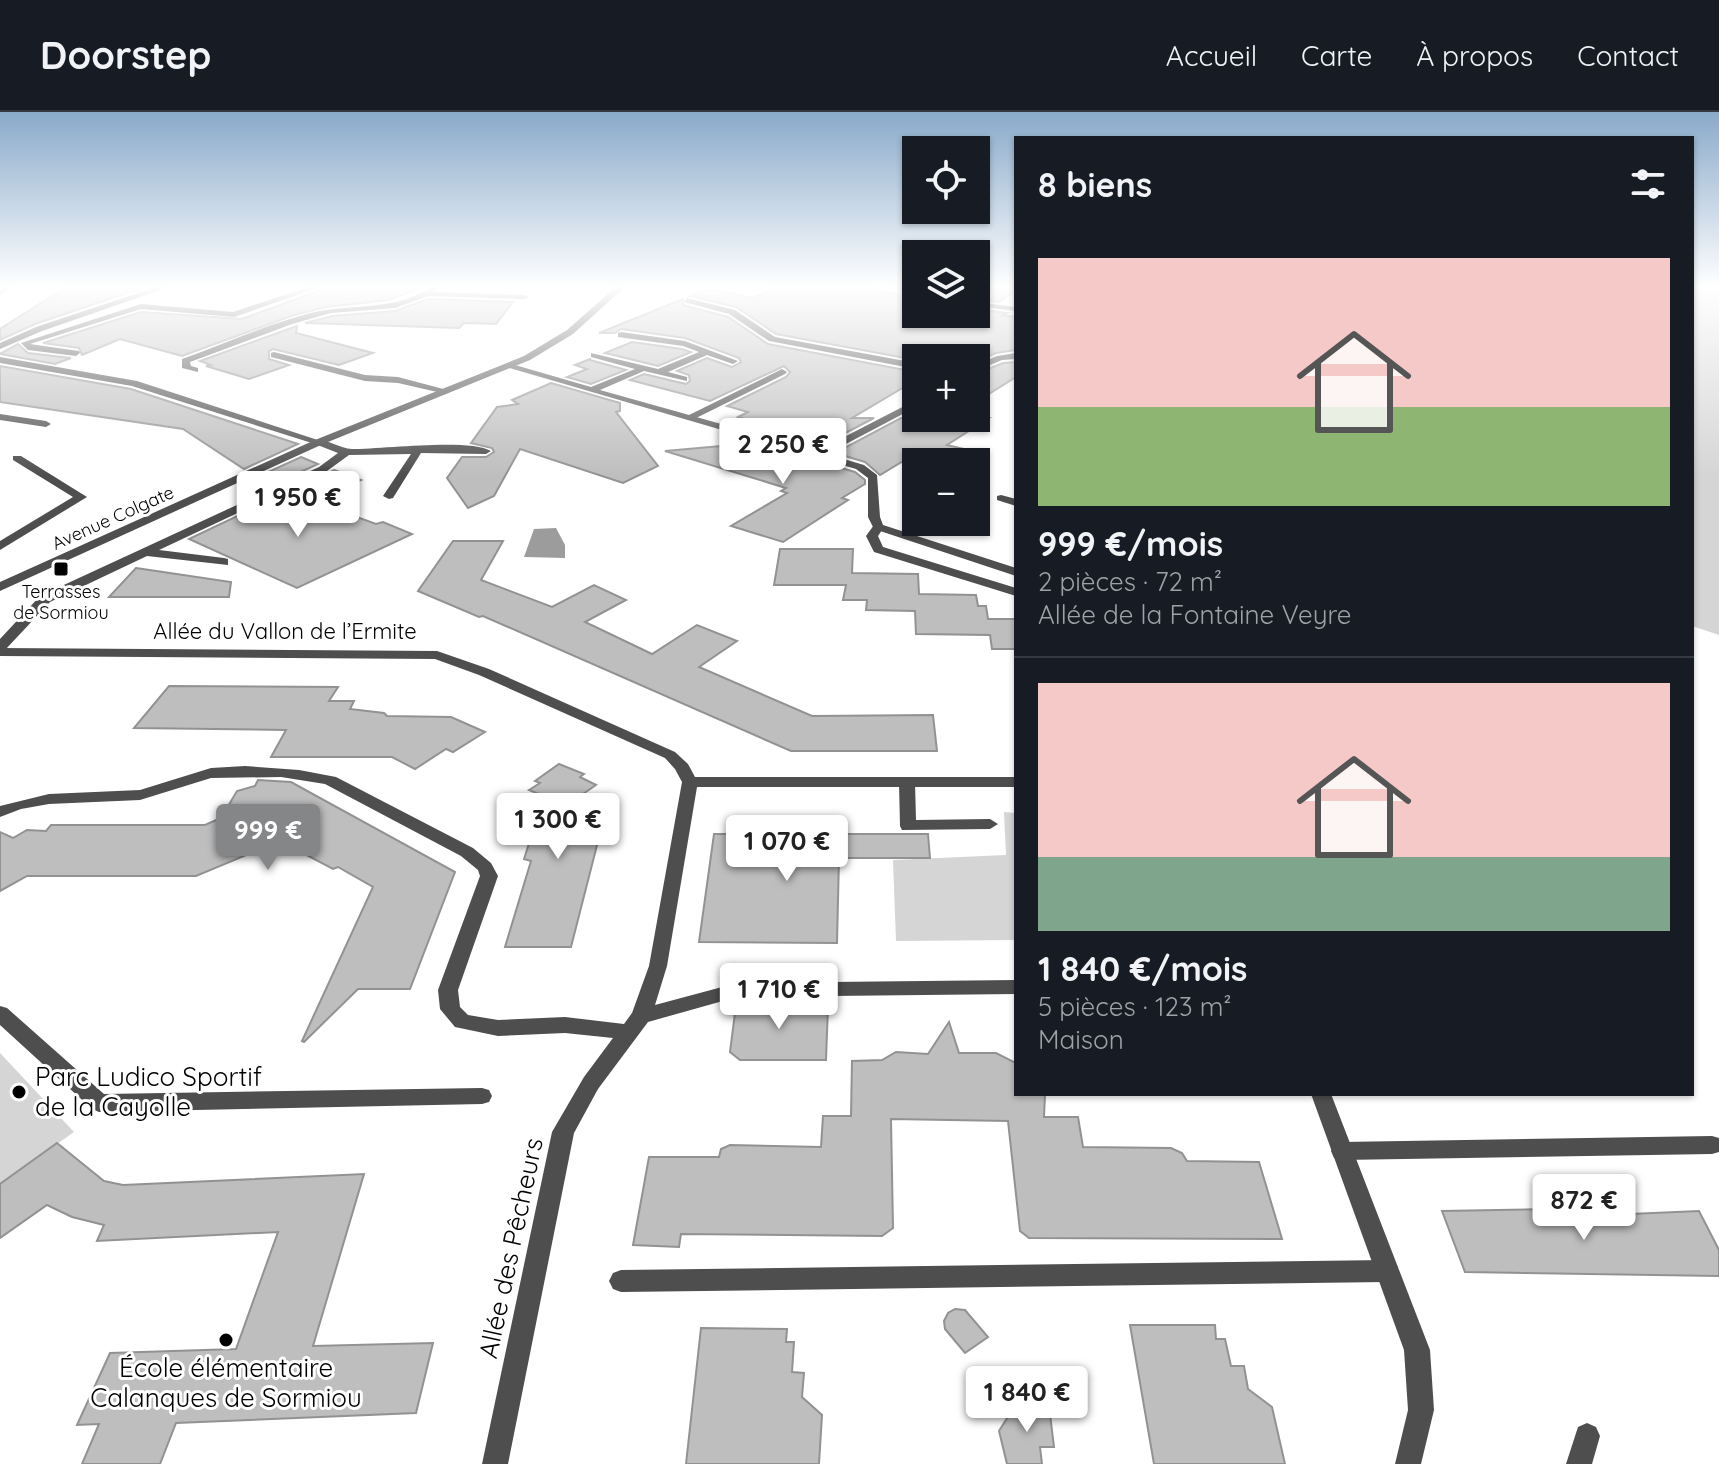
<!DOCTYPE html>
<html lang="fr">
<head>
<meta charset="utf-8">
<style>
  :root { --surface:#171b24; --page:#242831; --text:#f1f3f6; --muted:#9ea1a6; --line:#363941; --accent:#858687 }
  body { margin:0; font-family:Quicksand,sans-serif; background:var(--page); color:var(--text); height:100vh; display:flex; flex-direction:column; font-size:30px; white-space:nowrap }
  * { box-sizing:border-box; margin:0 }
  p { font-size:26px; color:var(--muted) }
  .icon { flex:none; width:44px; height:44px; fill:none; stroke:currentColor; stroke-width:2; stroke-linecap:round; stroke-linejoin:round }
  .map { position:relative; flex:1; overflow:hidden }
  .sheet { position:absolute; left:1014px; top:24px; width:680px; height:960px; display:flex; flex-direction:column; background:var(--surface); border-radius:0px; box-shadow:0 2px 6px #0004 }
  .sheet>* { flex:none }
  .fabs { position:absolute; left:902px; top:24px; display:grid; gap:16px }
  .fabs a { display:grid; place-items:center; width:88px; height:88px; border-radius:0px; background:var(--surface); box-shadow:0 2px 6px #0004; font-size:40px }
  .price { position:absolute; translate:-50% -68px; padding:0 18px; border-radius:8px; background:#fff; color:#222; font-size:26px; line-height:52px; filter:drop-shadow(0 2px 4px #0008) }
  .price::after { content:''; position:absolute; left:50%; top:48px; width:24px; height:18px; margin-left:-12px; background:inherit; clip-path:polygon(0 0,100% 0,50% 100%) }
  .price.active { background:var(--accent); color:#fff }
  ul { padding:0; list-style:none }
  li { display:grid; align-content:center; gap:16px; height:424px; padding:0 24px }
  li+li { border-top:2px solid var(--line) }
  li span { display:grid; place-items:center; height:248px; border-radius:0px; color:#555 }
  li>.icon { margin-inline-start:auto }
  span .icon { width:144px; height:144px; fill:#fffc; stroke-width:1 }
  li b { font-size:34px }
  h2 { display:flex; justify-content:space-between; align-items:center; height:96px; padding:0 24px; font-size:34px }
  header { display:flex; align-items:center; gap:48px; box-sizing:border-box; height:112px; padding:0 40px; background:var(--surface); border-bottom:2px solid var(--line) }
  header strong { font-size:38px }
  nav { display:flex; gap:44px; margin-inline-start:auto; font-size:28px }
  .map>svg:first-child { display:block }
  .green { fill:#d5d5d5 }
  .water { fill:#9c9c9c }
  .building { fill:#bebebe; stroke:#929292; stroke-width:2 }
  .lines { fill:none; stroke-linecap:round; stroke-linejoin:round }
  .service { fill:#4e4e4e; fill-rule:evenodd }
  .pedestrian { fill:#4e4e4e; fill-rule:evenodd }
  .minor { fill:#4e4e4e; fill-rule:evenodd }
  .tertiary { fill:#4e4e4e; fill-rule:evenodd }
  .poi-dot { fill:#000; stroke:#fff; stroke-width:3 }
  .labels { text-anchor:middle; stroke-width:6; stroke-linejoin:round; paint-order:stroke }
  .far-street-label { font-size:18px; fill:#000; stroke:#fff }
  .far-poi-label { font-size:18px; fill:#000; stroke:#fff }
  .street-label { font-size:22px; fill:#000; stroke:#fff }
  .near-poi-label { font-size:26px; fill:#000; stroke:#fff; text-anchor:start }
  .near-street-label { font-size:26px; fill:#000; stroke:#fff }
</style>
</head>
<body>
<header>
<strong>Doorstep</strong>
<nav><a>Accueil</a><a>Carte</a><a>À propos</a><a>Contact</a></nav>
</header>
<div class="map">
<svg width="1719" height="1352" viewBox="0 0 1719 1352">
  <rect width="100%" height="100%" fill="#fff"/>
  <g class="green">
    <polygon points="1692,174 1719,174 1719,523 1692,514"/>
    <polygon points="1004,700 1016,701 1016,828 896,829 893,748 1006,743"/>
    <polygon points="0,941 74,1020 0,1072"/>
  </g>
  <polygon class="water" points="556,416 565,433 565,446 524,445 534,417"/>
  <g class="building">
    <polygon points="68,174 148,174 35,212 0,228 0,217"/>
    <polygon points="331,174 425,174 389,188 326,195 294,203 182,244 120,227 82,243 79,236 43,231 141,200 242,207"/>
    <polygon points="781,174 855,174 904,183 916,187 916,202 976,202 976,197 1007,201 1003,203 1016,205 1016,238 996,241 976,250 976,233 953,246 916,248 776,222 736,195 690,184 703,179 719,178 752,186"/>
    <polygon points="985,174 1016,174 1016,178 999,190 976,187 976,179"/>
    <polygon points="428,187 513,190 496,212 464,211 459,216 305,211 332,204 395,199"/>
    <polygon points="683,187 683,193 728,205 768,232 916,260 916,268 852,306 874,306 817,336 790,328 818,326 738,305 748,300 727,294 786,265 790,260 784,254 710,289 630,268 644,262 686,272 690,269 689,263 677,259 707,246 732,255 741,250 739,246 685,226 621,217 615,221 599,221"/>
    <polygon points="297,214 296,221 373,241 339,253 273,237 269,239 269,247 289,253 249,267 206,254 211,253 200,249"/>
    <polygon points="632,230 682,237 691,240 658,254 605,241"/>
    <polygon points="18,232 28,241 71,246 55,252 0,242"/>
    <polygon points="590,247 590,248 626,258 591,272 567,265 587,257 575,253"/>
    <polygon points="1016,250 1016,265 976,290 976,262 1003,251"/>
    <polygon points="0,254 131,277 298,332 244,357 183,317 0,290"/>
    <polygon points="551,271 620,291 620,299 616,300 658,354 623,371 520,337 494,384 468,396 447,366 462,345 486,345 494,340 492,336 471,331 497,295 518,292 512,288"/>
    <polygon points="901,306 989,306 947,333 981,341 980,350 905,348 880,363 865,350 835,341"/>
    <polygon points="755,331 855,360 865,368 865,372 842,386 848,388 783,430 731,414 787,381 781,379 786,376 665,339"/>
    <polygon points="301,345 318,352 272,373 257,365"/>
    <polygon points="334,358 361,368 312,389 290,380"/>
    <polygon points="288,380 376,412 383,410 412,422 297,476 189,427"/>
    <polygon points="453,429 503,429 481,468 552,495 594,473 626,488 585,510 652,542 697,513 737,529 699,555 812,604 933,603 937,639 791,639 483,504 479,505 418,479"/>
    <polygon points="780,437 853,437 852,461 918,462 919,482 976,483 978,494 986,494 988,507 1016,507 1016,537 992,537 990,523 916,522 915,499 866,498 867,488 843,488 846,473 774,473"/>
    <polygon points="136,456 231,470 229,485 109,485"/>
    <polygon points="169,574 338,575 329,589 354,589 350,597 384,601 387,604 451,605 485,620 453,640 446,637 415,657 392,645 271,645 286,618 134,616"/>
    <polygon points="559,652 584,662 580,665 596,673 583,682 607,694 571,835 505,835 531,749 524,747 544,684 529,678 540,671 535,669"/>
    <polygon points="258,668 291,670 455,760 410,877 358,877 304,930 302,929 373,775 338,755 333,757 280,729 196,764 27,764 0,779 0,720 13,726 27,718 46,719 51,713 205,713 221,706 237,679 255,674"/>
    <polygon points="714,722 928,722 930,746 839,746 837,831 699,830"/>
    <polygon points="791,887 790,894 828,894 826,948 740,948 730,940 736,893 741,888"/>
    <polygon points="949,910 959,941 996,941 1016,951 1016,982 1045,982 1044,1005 1078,1005 1083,1035 1171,1036 1182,1041 1187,1049 1259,1050 1282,1127 1029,1126 1020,1119 1008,1009 891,1007 893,1116 882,1124 681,1122 679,1135 633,1133 649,1045 719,1045 721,1037 730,1033 821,1035 823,1004 851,1004 852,949 882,948 896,940 928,942"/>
    <polygon points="57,1031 104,1069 123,1073 364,1062 313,1234 433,1231 416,1301 176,1311 160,1352 82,1352 99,1312 77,1313 110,1241 236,1237 278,1120 97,1129 104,1113 72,1105 47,1093 0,1126 0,1072"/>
    <polygon points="1603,1096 1607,1103 1699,1099 1719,1138 1719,1164 1465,1160 1442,1099"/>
    <polygon points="955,1197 965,1198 988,1225 965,1241 945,1217 944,1209 948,1201"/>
    <polygon points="1130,1213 1215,1213 1216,1227 1225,1227 1231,1254 1244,1254 1248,1277 1272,1295 1285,1352 1154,1352"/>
    <polygon points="701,1216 787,1217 786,1230 794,1230 792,1260 804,1261 802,1285 822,1303 819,1352 686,1352"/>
    <polygon points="1016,1292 1049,1294 1054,1335 1040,1335 1042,1352 1007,1352 999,1319"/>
  </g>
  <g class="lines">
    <g class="service">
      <polygon points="5,174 15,174 0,183 0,178"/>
      <polygon points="311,174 324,174 234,205 141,197 30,232 79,239 80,241 76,244 28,238 21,231 141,192 233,200"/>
      <path d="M431 174H440L434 180 525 183 529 185 525 187 428 184 395 196 331 201 292 212 190 250 191 254 198 256V260L182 256V247C225 232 267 212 311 201 350 191 399 200 431 174Z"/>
      <polygon points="274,240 365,263 398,265 451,279 446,282 398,271 365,269 271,245 271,241"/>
      <polygon points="782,257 787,260 785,262 692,308 683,306"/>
      <polygon points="0,302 46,309 51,312 46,315 0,308"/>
      <path d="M315 328C328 327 339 336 352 337 382 337 470 326 491 339L486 342 421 341 393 386 389 387 383 384 411 342 349 343 327 359 159 438 224 446 228 447V453L147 444 50 490 5 538 0 539V527L40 484 319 355 338 341 315 332Z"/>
      <polygon points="13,344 21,344 87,385 0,438 0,429 73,385 13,348"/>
      <polygon points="878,411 884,415 878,424 883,435 1016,476 1016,484 874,440 866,424 874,413"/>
      <polygon points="907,666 915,671 916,708 990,707 998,712 990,717 902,718 900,714 899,671"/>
      <polygon points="1712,1024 1719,1026 1719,1040 1712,1042 1342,1048 1334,1046 1331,1039 1334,1032 1342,1030"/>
      <polygon points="1386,1148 1394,1151 1398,1159 1394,1167 1386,1170 621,1180 613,1177 609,1169 613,1161 621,1158"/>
      <polygon points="1587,1311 1596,1315 1600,1324 1592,1352 1566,1352 1578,1315"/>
    </g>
    <polygon class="pedestrian" points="0,894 7,896 104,982 482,976 489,978 492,984 489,990 482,992 99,1000 92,997 0,913"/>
    <g class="minor">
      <polygon points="159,174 172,174 42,219 0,237 0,231 36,215"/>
      <polygon points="889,174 902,174 916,179 916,184"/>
      <polygon points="687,186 735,198 775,225 916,251 916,257 769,229 729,202 684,190"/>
      <polygon points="976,190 1016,195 1016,199 976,194"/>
      <polygon points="621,220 685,229 738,249 733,252 707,243 668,260 687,265 687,269 644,259 600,278 817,339 916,288 916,295 827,342 864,353 877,363 880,405 883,413 1016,456 1016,464 874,417 868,405 868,366 856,357 503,254 508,251 591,275 635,257 591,245 591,241 658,257 699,240 683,234 618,225 618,221"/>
      <polygon points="1016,241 1016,247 1002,248 976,259 976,253 997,244"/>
      <polygon points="0,245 137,269 324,330 315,332 132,274 0,251"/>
      <polygon points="1001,383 1016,387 1016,394 997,388 997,384"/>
      <polygon points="0,536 437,539 489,557 675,640 688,652 695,665 1016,665 1016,675 697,675 667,854 655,893 737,871 1016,868 1016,882 737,885 648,910 598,977 574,1021 508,1352 482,1352 552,1020 584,965 613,926 565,921 498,924 455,915 440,897 438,878 480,764 478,758 461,744 325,672 281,665 211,666 140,688 49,692 21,697 0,705 0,694 49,682 140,678 211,656 245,654 299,658 336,665 473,736 491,751 498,764 458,878 460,895 468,903 498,908 565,905 624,912 632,901 649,854 682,670 675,657 665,646 479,563 435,547 0,544"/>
      <polygon points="1311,982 1331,982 1430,1238 1434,1298 1421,1352 1395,1352 1408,1298 1404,1238"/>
    </g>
    <polygon class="tertiary" points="617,174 626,174 573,222 530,248 323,332 0,479 0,470 315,328 524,244 567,218"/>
  </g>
  <linearGradient id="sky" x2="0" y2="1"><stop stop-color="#89aaca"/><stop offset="0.48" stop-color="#fff"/><stop offset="1" stop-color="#fff" stop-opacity="0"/></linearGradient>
  <rect width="1719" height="364" fill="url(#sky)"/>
  <g class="poi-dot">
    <rect x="53" y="449" width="16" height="16" rx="4"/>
    <circle cx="19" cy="980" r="8"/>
    <circle cx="226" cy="1228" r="8"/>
  </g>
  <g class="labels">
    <g class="far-street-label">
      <text transform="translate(113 406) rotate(-24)" y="6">Avenue Colgate</text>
    </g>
    <g class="far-poi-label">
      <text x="61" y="486">Terrasses<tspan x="61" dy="21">de Sormiou</tspan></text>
    </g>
    <g class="street-label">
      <text x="285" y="527">Allée du Vallon de l’Ermite</text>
    </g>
    <g class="near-poi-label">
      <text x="35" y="974">Parc Ludico Sportif<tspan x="35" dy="30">de la Cayolle</tspan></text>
      <text x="226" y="1265" text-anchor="middle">École élémentaire<tspan x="226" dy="30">Calanques de Sormiou</tspan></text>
    </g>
    <g class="near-street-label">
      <text transform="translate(511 1136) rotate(-78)" y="9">Allée des Pêcheurs</text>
    </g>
  </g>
</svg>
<div class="fabs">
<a><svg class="icon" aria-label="locate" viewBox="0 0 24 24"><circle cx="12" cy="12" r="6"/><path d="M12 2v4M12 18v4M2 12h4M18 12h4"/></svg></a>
<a><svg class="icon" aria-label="layers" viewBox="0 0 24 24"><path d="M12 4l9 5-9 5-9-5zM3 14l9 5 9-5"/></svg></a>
<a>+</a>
<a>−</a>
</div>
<b class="price" style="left:783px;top:374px">2 250 €</b>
<b class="price" style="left:298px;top:427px">1 950 €</b>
<b class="price" style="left:558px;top:749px">1 300 €</b>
<b class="price active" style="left:268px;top:760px">999 €</b>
<b class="price" style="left:787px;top:771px">1 070 €</b>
<b class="price" style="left:779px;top:919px">1 710 €</b>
<b class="price" style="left:1584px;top:1130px">872 €</b>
<b class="price" style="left:1027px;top:1322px">1 840 €</b>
<section class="sheet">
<h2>8 biens<svg class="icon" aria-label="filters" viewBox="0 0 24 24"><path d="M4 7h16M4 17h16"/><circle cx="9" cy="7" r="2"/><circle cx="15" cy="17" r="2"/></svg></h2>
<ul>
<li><span style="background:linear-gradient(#f6c9c9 60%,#8fb573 0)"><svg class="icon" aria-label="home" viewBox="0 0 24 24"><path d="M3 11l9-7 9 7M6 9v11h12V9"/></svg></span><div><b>999 €/mois</b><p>2 pièces · 72 m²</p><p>Allée de la Fontaine Veyre</p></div></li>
<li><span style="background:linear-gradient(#f6c9c9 70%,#7fa58c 0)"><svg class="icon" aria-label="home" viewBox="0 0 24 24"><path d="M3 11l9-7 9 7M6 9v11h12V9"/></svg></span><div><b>1 840 €/mois</b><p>5 pièces · 123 m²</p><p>Maison</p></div></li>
</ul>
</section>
</div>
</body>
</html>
